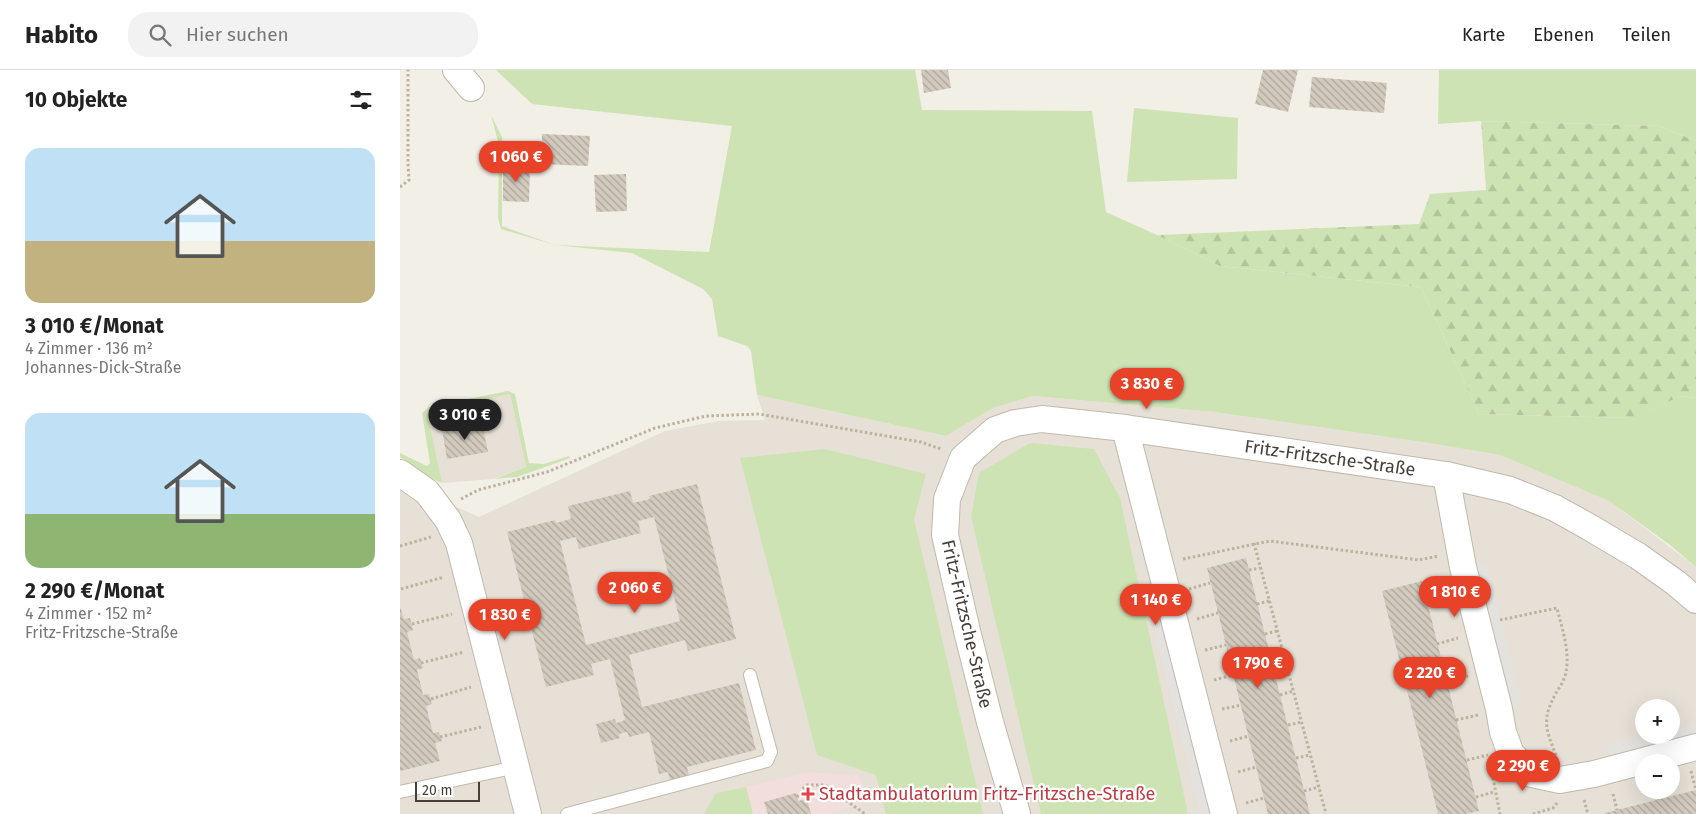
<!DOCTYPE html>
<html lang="de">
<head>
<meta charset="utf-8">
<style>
  :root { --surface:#fff; --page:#f2f2f2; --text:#222; --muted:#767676; --line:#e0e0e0; --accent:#e84328 }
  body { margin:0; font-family:"Fira Sans",sans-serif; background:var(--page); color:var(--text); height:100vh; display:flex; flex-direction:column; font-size:19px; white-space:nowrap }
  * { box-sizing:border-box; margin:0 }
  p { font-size:16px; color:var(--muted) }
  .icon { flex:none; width:28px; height:28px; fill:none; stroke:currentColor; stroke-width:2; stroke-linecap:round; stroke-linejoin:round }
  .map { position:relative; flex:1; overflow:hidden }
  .sheet { display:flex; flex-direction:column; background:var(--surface); width:400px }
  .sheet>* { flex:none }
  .fabs { position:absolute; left:1235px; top:629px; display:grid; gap:10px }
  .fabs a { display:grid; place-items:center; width:45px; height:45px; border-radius:50%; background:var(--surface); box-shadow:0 5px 20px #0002; font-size:25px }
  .scale { position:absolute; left:15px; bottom:12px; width:65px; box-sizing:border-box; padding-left:5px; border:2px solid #453f37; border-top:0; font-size:14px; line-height:18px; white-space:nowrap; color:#453f37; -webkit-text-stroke:4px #fff; paint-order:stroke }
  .price { position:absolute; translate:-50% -42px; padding:0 11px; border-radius:18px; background:var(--accent); color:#fff; font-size:16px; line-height:32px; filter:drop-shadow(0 1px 2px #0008) }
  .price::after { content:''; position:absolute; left:50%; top:30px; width:15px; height:11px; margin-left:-8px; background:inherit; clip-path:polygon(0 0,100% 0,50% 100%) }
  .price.active { background:#222; color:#fff }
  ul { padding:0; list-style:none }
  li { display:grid; align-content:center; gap:10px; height:265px; padding:0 25px }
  li span { display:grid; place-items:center; height:155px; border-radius:15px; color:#555 }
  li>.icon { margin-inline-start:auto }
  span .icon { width:90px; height:90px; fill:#fffc; stroke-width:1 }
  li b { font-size:21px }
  h2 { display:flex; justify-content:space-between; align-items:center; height:60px; padding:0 25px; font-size:21px }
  header { display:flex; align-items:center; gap:30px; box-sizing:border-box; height:70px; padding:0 25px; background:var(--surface); border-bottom:1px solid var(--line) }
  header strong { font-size:24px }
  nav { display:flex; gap:28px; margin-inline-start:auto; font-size:18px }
  .search { width:350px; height:45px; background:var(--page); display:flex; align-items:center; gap:12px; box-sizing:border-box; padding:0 18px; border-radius:20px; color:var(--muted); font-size:19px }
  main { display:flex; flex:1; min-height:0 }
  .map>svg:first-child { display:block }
  .residential { fill:#e6e0d6; fill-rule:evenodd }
  .medical { fill:#f2dedc }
  .green { fill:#cee3b3 }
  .forest { fill:url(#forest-firs) }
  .parking { fill:#e4e2df }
  .building { fill:url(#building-back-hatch); fill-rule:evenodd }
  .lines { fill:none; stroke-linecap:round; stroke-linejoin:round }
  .service-casing { stroke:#c0b9ad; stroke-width:14 }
  .minor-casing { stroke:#c0b9ad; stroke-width:28 }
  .path { stroke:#bdb29d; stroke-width:3; stroke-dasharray:2.5 2.5; stroke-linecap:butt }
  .service { stroke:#fff; stroke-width:12 }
  .minor { stroke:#fff; stroke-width:26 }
  .health-dot { fill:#e0444e; stroke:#fff; stroke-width:2 }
  .labels { text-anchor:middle; stroke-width:4.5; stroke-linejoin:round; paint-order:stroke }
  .street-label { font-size:18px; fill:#453f37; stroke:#fff }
  .health-label { font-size:18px; fill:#be3a42; stroke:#fff; text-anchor:start }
</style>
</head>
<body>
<header>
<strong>Habito</strong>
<div class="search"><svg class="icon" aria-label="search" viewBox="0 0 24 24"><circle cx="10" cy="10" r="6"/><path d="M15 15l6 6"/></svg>Hier suchen</div>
<nav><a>Karte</a><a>Ebenen</a><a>Teilen</a></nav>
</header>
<main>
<section class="sheet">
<h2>10 Objekte<svg class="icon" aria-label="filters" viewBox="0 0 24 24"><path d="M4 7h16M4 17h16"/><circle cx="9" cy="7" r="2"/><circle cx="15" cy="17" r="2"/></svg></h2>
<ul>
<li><span style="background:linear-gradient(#bfe0f5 60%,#c2b280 0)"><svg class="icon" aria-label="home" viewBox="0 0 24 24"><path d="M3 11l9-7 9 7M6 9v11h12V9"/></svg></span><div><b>3 010 €/Monat</b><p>4 Zimmer · 136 m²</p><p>Johannes-Dick-Straße</p></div></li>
<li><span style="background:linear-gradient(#bfe0f5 65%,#8fb573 0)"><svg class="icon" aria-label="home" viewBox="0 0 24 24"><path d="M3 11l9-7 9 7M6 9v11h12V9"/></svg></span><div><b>2 290 €/Monat</b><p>4 Zimmer · 152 m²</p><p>Fritz-Fritzsche-Straße</p></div></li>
</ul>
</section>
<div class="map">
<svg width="1296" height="744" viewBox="0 0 1296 744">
  <defs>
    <pattern id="forest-firs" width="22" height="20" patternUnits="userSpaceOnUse" patternTransform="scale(1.25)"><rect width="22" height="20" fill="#cee3b3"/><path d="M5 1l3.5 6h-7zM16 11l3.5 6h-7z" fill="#b2c49b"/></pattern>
    <pattern id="building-back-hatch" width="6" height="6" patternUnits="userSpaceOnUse" patternTransform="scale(1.25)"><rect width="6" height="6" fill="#d3cabe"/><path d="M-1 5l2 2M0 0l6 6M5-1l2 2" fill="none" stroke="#ada59b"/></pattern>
  </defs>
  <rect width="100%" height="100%" fill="#f2efe7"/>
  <g class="residential">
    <polygon points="110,324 126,397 93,409 42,413 26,342"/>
    <path d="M357 325 546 366 593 338 633 326 814 342 1029 373 1100 385 1209 431 1296 497V744H0V412L79 447 265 361 319 351 365 350ZM1244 638H1271V665H1244ZM1244 692H1271V720H1244Z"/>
  </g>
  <polygon class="medical" points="406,702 457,705 474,731 434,742 434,744 353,744 346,717"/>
  <g class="green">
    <polygon points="96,0 515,0 522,40 692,41 706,142 757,165 820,196 1021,217 1079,344 1231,348 1281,326 1296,328 1296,497 1270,475 1209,431 1100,385 1029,373 814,342 633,326 593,338 546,366 357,325 351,281 347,276 318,266 312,229 303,219 232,183 155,175 101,159 98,148 99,75 91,45 102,67 102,156 155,175 309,182 332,56 132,34"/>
    <polygon points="1039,0 1296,0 1296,71 1259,56 1081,51 1038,54"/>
    <polygon points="734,38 838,48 837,109 727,112"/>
    <path d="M108 321 115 324 129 393 144 394 169 386 170 388 117 407 94 409 126 397 110 324 27 342 42 413C27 407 15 396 0 387V383L27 396 30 393 22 343 29 337Z"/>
    <polygon points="630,373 694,379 720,428 788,744 641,744 571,447 579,403"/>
    <polygon points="425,379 526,404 514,449 583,744 486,744 476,705 417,685 340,388"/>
    <polygon points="346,717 353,744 304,744 316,723"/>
  </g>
  <polygon class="forest" points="1081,51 1259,56 1296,71 1296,328 1281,326 1232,348 1079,344 1021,217 820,196 757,165 1019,154 1030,124 1086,120"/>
  <g class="parking">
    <polygon points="1086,491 1122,634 1099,639 1063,497"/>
    <polygon points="777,554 824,744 800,744 754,559"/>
    <polygon points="1296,653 1296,677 1213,698 1207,675 1248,665 1271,665 1271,659"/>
  </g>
  <g class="building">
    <polygon points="521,0 548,0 551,18 524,23"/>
    <polygon points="863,0 898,0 888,42 855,34"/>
    <polygon points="912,7 987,13 984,43 909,37"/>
    <polygon points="142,64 190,66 188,96 141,94"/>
    <polygon points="103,94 130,95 129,132 103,131"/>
    <polygon points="226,104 227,141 196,142 194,105"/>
    <polygon points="82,352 88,382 47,389 42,359"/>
    <path d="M297 414 336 569 288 581 285 570 229 585 242 637 339 613 356 680 287 697 289 706 270 711 268 702 259 704 249 662 229 667 227 662 219 664 220 668 201 673 196 654 215 649 216 653 225 650 210 589 191 594 194 605 146 617 107 462 155 450 156 453 171 449 168 436 230 421 233 433 250 429 249 426ZM254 447 280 551 186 575 160 471 176 467 179 479 241 463 238 451Z"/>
    <polygon points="846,488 880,625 910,744 868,744 856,697 807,498"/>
    <polygon points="1022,511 1079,741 1065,744 1038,744 982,521"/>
    <polygon points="0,537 4,549 10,548 13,560 7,562 14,590 20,588 23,598 17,600 23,625 29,624 32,634 26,636 33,663 39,662 42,671 35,673 40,691 0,701"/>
    <polygon points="1296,720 1296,744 1205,744 1205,743"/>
    <polygon points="396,723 398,731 407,729 411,744 368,744 364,732"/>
  </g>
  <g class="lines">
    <defs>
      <g id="service">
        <polyline points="0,722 116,697"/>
        <polyline points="167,744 367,691 371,682 350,605"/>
      </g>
      <g id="minor">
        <polyline points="56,0 71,18"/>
        <polyline points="725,358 824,744"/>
        <polyline points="0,403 27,422 48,450 59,473 128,744"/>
        <polyline points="1046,405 1063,497 1099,639 1103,662 1111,684 1132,704 1160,710 1194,704 1296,677"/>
        <polyline points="617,744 590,652 567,561 545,465 547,429 563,388 595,360 615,353 642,349 725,358 1046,405 1110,420 1155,438 1189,457 1238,486 1276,513 1296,530"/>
      </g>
    </defs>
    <use href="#service" class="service-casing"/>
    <use href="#minor" class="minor-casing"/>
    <g class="path">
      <polyline points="0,117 9,110 8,93 8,0"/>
      <polyline points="61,429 78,420 147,402 255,358 306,346 359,344 521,372 541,379"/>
      <polyline points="854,473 926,744"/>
      <polyline points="0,476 31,467"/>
      <polyline points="783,489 870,471 1019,490 1038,486"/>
      <polyline points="849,500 860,498"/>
      <polyline points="1,519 44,507"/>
      <polyline points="789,519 810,513"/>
      <polyline points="857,534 869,531"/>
      <polyline points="1028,535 1049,530"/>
      <polyline points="797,549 818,543"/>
      <path d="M1100 550 1157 538C1162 559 1170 580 1166 602 1165 609 1160 617 1156 623 1142 649 1145 658 1156 685"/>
      <polyline points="12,554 52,544"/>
      <polyline points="865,564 877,561"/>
      <polyline points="1037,574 1058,568"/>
      <polyline points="805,580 826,575"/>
      <polyline points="21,593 64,582"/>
      <polyline points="873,596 886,593"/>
      <polyline points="814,610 833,605"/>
      <polyline points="1047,612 1068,606"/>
      <polyline points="880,625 893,621"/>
      <polyline points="31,629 71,617"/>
      <polyline points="822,639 841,635"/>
      <polyline points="1056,650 1078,645"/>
      <polyline points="888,655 902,652"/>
      <polyline points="40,667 81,657"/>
      <polyline points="830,671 849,666"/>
      <polyline points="896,688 910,685"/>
      <polyline points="1067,690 1088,685"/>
      <polyline points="1091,698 1100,744"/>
      <polyline points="1291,701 1296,720"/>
      <polyline points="838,702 856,697"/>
      <polyline points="1255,720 1258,730"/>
      <polyline points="904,721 919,717"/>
      <polyline points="1213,724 1217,740"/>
      <polyline points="397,727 406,715 425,715 465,744"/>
      <polyline points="1076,727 1094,722"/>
      <polyline points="1184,730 1188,744"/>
      <polyline points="846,733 864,728"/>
      <polyline points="1133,744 1153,738 1157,733"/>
    </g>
    <use href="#service" class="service"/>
    <use href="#minor" class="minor"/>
  </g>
  <path class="health-dot" d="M405.5 716.5h5v5h5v5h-5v5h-5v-5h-5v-5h5z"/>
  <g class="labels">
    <g class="street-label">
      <text transform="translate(930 388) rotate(8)" y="6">Fritz-Fritzsche-Straße</text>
      <text transform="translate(567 554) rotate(77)" y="6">Fritz-Fritzsche-Straße</text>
    </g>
    <g class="health-label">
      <text x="419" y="730">Stadtambulatorium Fritz-Fritzsche-Straße</text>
    </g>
  </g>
</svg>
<div class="fabs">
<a>+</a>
<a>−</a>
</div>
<div class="scale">20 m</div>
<b class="price" style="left:116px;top:113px">1 060 €</b>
<b class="price" style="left:747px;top:340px">3 830 €</b>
<b class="price active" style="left:65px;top:371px">3 010 €</b>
<b class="price" style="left:235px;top:544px">2 060 €</b>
<b class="price" style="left:1055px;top:548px">1 810 €</b>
<b class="price" style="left:756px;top:556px">1 140 €</b>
<b class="price" style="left:105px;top:571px">1 830 €</b>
<b class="price" style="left:858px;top:619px">1 790 €</b>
<b class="price" style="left:1030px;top:629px">2 220 €</b>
<b class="price" style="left:1123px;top:722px">2 290 €</b>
</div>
</main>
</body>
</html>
